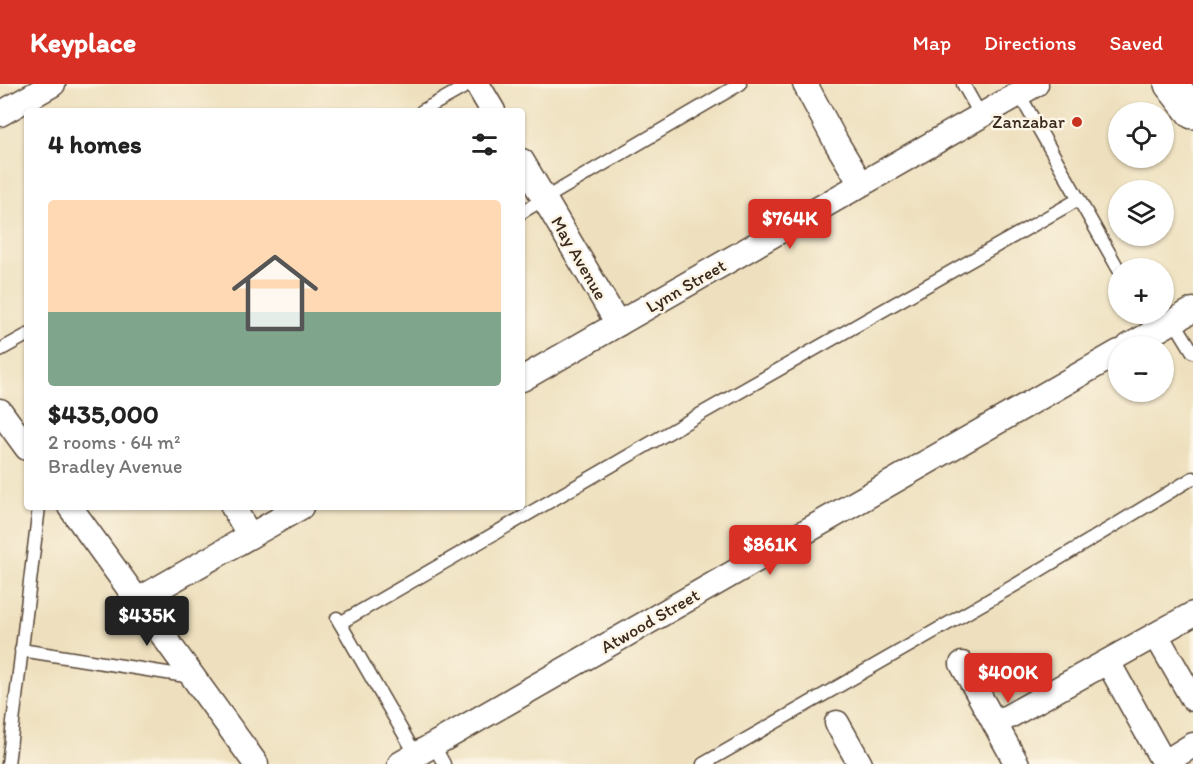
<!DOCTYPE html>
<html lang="en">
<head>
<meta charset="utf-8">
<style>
  :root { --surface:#fff; --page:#f6f6f6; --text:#222; --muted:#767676; --line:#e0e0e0; --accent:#d93025 }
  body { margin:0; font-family:Itim,sans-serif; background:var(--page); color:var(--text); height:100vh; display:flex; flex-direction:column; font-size:22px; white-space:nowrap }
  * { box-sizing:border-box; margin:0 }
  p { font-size:20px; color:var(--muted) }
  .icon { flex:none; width:33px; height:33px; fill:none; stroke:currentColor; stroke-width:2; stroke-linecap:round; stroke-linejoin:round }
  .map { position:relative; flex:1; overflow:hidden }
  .panel { position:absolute; left:24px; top:24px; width:501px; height:402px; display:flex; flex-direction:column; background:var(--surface); border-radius:6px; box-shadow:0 2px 4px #0004 }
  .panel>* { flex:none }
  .fabs { position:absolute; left:1108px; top:18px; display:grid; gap:12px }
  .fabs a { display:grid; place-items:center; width:66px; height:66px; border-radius:50%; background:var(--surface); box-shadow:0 2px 4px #0004; font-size:30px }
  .price { position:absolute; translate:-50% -51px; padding:0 14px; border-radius:6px; background:var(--accent); color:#fff; font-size:20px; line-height:39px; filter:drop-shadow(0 2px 3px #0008) }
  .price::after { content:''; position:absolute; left:50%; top:36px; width:18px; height:14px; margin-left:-9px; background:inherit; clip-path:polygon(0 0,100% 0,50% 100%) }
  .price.active { background:#222; color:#fff }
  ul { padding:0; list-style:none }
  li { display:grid; align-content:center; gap:12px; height:318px; padding:0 24px }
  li+li { border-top:2px solid var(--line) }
  li span { display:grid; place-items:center; height:186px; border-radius:6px; color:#555 }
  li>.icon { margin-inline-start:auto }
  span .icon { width:108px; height:108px; fill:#fffc; stroke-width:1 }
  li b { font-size:26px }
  h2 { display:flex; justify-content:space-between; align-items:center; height:72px; padding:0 24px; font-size:26px }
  header { display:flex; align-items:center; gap:36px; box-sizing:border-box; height:84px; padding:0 30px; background:var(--accent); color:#fff }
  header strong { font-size:28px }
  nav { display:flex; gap:33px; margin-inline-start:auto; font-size:21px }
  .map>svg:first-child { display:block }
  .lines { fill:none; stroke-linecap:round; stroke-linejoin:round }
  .lane-casing { stroke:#564536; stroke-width:15 }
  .street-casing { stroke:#564536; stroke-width:27 }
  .secondary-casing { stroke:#564536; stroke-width:36 }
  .lane { stroke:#fff; stroke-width:12 }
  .street { stroke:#fff; stroke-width:24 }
  .secondary { stroke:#fff; stroke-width:33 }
  .poi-dot { fill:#c8321e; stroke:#fcf5e5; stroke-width:2 }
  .labels { text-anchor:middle; stroke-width:5; stroke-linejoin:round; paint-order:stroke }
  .poi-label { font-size:18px; fill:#3b2a1e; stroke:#fcf5e5; text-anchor:end }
  .street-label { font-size:18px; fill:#3b2a1e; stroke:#fcf5e5 }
</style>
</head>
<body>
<header>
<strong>Keyplace</strong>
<nav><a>Map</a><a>Directions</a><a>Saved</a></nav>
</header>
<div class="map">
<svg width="1193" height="680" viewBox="0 0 1193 680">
  <rect width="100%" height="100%" fill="#fcf5e5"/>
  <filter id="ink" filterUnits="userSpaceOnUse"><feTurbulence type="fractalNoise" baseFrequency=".0167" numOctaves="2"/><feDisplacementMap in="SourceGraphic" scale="12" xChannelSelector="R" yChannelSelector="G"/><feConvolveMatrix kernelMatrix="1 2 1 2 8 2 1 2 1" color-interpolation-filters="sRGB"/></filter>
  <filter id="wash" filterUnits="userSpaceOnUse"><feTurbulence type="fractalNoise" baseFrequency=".008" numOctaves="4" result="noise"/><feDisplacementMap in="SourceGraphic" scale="24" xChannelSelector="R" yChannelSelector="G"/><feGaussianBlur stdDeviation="1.35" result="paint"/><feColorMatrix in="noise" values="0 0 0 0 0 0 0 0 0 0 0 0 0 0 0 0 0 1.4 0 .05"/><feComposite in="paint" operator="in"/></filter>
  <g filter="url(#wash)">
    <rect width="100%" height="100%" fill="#eee0be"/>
  </g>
  <g filter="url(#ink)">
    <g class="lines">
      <defs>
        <g id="lane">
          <polyline points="963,0 981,32"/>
          <polyline points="1019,10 1119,186"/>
          <polyline points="422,27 470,0"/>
          <polyline points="522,128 740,0"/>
          <polyline points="1144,230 1154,248"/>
          <polyline points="1174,237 1193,268"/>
          <polyline points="0,266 27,251"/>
          <polyline points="337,534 416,671"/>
          <polyline points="340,539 699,331 1079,115"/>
          <polyline points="21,566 192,593"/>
          <polyline points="433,660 444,680"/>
          <polyline points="8,680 39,423"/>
          <polyline points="703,680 1017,500 1193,394"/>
        </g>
        <g id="street">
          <polyline points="477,0 493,27"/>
          <polyline points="805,0 836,58 861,100"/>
          <polyline points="0,30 53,0"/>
          <polyline points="522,77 618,240"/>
          <polyline points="1129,262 1193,226"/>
          <polyline points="522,295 1036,0"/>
          <polyline points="0,327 27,364"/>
          <polyline points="70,423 256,680"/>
          <polyline points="233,423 250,452"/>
          <polyline points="138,516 301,423"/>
          <polyline points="1156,551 1193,615"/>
          <polyline points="1108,578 1164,679 1193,661"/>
          <polyline points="962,580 1017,680"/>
          <polyline points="837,639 860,680"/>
          <polyline points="995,640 1193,530"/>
          <polyline points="400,680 1119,268"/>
        </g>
        <polyline id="secondary" points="1171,0 1193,28"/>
      </defs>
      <use href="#lane" class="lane-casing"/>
      <use href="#street" class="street-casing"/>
      <use href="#secondary" class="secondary-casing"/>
      <use href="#lane" class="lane"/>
      <use href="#street" class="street"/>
      <use href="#secondary" class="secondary"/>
    </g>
  </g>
  <circle class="poi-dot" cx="1077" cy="38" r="6"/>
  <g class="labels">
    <g class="poi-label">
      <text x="1065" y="44">Zanzabar</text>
    </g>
    <g class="street-label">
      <text transform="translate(579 174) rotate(60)" y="6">May Avenue</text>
      <text transform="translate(686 202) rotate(-30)" y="6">Lynn Street</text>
      <text transform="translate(650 537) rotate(-30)" y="6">Atwood Street</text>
    </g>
  </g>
</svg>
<div class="fabs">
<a><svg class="icon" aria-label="locate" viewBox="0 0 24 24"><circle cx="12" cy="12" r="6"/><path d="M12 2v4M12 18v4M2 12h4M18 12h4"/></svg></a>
<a><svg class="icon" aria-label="layers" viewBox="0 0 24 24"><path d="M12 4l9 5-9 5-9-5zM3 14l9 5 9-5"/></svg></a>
<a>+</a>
<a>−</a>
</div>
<b class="price" style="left:790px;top:166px">$764K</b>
<b class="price" style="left:770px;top:492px">$861K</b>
<b class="price active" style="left:147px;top:563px">$435K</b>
<b class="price" style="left:1008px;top:620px">$400K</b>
<section class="panel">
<h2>4 homes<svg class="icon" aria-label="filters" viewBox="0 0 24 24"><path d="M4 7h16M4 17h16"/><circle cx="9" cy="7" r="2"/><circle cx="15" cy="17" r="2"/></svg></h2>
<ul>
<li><span style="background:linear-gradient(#ffd9b3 60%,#7fa58c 0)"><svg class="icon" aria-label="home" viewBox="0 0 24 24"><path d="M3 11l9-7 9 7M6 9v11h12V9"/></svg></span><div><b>$435,000</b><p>2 rooms · 64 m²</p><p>Bradley Avenue</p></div></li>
</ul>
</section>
</div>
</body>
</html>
